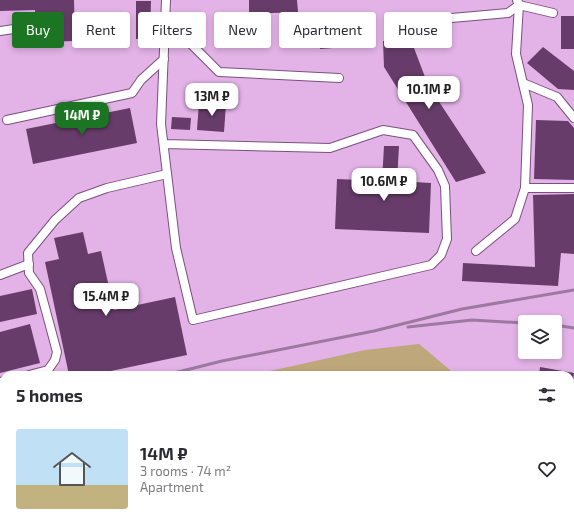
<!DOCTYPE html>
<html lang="en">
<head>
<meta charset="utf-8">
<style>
  :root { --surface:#fff; --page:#f2f2f3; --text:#2b2b33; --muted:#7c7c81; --line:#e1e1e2; --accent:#1b7522 }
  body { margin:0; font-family:"Exo 2",sans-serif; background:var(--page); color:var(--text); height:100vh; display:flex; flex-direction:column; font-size:15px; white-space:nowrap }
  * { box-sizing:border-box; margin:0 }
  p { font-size:13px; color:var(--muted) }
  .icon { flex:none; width:22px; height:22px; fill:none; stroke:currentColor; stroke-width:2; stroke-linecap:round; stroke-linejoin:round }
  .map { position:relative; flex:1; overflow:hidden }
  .details { position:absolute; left:0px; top:371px; width:574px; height:156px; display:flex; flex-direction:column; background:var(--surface); border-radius:12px 12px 0 0; box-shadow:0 2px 6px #0003 }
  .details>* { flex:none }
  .top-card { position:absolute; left:12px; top:12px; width:550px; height:36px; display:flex; gap:8px }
  .buttons { position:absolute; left:518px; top:315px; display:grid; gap:8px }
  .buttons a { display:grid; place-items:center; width:44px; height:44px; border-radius:4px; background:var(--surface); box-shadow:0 2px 6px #0003; font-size:20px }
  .price { position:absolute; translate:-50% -34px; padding:0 9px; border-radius:8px; background:#fff; color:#222; font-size:13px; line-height:26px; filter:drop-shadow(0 1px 2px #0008) }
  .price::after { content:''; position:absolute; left:50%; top:24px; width:12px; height:9px; margin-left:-6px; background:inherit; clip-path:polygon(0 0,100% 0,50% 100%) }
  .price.active { background:var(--accent); color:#fff }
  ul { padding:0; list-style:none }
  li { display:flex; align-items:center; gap:12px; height:100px; padding:0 16px }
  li+li { border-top:1px solid var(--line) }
  li span { display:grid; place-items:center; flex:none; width:112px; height:80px; border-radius:4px; color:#555 }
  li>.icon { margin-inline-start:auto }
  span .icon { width:48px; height:48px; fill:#fffc; stroke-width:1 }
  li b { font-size:17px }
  h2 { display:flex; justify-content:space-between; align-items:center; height:48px; padding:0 16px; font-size:17px }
  .pill { padding:0 14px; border-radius:4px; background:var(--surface); box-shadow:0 2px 6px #0003; font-size:14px; line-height:36px }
  .pill.active { background:var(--accent); color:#fff }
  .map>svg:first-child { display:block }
  .green { fill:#bea77a }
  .building { fill:#673c6a }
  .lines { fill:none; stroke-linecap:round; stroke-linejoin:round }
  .service-casing { stroke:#7b4f7f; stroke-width:10 }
  .service { stroke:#fff; stroke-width:8 }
  .rail { stroke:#9d79a0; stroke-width:3 }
</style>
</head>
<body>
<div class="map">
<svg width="574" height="527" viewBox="0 0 574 527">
  <rect width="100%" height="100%" fill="#e3b2e7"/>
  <polygon class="green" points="419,344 456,375 252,375 365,350"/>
  <g class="building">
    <polygon points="0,0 74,0 75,41 36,42 35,10 0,11"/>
    <polygon points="249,0 297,0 298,12 249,14"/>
    <polygon points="136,1 151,1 150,39 136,39"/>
    <rect x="561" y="16" width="13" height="33"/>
    <polygon points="385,22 408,22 408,38 384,38"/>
    <polygon points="332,29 333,48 320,49 318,30"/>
    <polygon points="411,40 428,85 486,173 456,182 384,67 383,41"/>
    <polygon points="543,47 574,71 574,90 558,89 527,63"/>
    <polygon points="199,102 226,104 224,132 197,130"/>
    <polygon points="130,108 137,143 33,164 26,129"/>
    <polygon points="172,117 191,118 190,130 171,129"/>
    <polygon points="536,120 568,121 574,128 574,180 534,179"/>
    <polygon points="384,146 399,146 397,181 431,183 429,233 335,229 337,179 382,181"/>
    <polygon points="574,194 574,254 561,253 558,286 462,281 463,263 535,267 533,195"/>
    <polygon points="83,232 88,254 101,251 114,310 175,297 187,355 92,375 69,375 45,262 59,259 54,238"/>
    <polygon points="32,289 37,314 0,322 0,296"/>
    <polygon points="30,324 40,363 0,373 0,332"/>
    <polygon points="540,367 574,373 571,396 570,375 539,375"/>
  </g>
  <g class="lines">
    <defs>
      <g id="service">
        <polyline points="517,0 519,5 516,54 528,105 525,188 574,188"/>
        <polyline points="165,18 219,72 339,78"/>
        <polyline points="418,21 508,13 519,5 553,13"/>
        <polyline points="0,31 34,26"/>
        <polyline points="523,83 557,97 574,118"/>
        <polyline points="7,120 132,93 141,80 164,59"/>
        <polyline points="164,144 330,148 383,130 413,135 438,170 445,186 447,239 441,255 431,265 193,320 176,248 161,124 166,0"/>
        <polyline points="476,251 515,219 525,188"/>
        <polyline points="0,275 29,264"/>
        <polyline points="29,375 48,370 55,360 57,352 40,289 29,273 28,253 55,220 79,198 107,188 167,174"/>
        <polyline points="0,382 4,381"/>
        <polyline points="570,438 574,438"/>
      </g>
    </defs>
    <use href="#service" class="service-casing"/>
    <use href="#service" class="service"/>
    <g class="rail">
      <polyline points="555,325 574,328"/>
      <polyline points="408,327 472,320 525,323"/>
      <polyline points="166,375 222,361 374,331 462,309 574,290"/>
      <polyline points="0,415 4,415"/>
    </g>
  </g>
</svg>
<div class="buttons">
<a><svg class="icon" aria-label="layers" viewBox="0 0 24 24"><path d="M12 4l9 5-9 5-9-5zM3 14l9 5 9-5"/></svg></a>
</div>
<b class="price" style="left:429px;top:110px">10.1M ₽</b>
<b class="price" style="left:212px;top:117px">13M ₽</b>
<b class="price active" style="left:82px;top:136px">14M ₽</b>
<b class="price" style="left:384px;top:202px">10.6M ₽</b>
<b class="price" style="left:106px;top:317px">15.4M ₽</b>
<div class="top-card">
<a class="pill active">Buy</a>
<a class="pill">Rent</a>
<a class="pill">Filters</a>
<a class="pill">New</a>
<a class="pill">Apartment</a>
<a class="pill">House</a>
</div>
<section class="details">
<h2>5 homes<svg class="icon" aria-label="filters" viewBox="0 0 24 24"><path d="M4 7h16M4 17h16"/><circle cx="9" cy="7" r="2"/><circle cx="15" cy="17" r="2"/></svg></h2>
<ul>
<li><span style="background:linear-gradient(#bfe0f5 70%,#c2b280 0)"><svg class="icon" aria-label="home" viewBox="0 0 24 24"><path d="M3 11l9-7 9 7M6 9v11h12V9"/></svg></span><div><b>14M ₽</b><p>3 rooms · 74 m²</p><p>Apartment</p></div><svg class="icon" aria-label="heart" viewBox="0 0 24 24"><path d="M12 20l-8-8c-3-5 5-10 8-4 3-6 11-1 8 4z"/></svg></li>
</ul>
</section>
</div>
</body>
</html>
